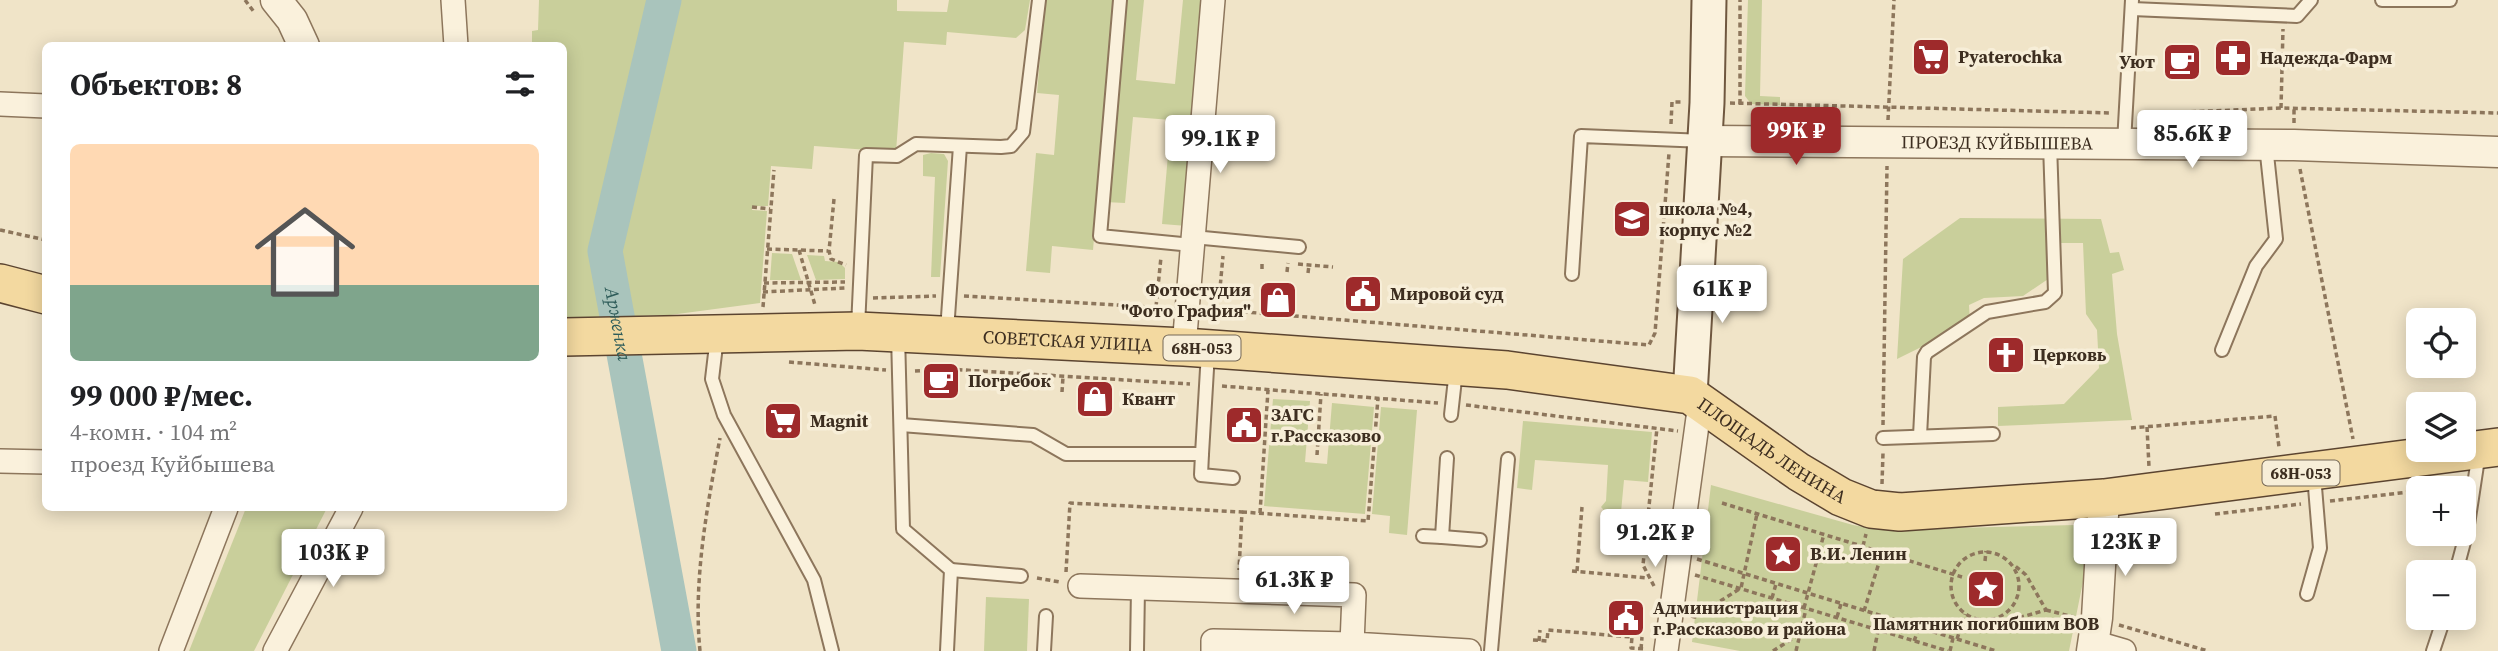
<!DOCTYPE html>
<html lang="ru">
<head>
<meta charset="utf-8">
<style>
  :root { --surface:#fff; --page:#f6f6f6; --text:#202124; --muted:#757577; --line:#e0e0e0; --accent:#9e2a2b }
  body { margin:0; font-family:"Source Serif 4",serif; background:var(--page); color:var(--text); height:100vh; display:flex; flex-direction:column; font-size:26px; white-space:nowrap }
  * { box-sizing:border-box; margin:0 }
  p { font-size:23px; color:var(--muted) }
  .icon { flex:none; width:38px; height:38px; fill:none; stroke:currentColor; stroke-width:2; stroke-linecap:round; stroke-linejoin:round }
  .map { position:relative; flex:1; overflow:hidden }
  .sheet { position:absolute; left:42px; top:42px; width:525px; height:469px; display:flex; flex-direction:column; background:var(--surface); border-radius:10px; box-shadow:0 4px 18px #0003 }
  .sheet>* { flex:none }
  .controls { position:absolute; left:2406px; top:308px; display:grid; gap:14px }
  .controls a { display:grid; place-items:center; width:70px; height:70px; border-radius:10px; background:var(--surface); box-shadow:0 4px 18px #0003; font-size:35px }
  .price { position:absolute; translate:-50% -60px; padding:0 16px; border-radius:7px; background:#fff; color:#222; font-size:23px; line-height:46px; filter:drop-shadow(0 2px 4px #0008) }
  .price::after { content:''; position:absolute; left:50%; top:42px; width:21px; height:16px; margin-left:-10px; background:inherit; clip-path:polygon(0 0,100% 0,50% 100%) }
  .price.selected { background:var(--accent); color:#fff }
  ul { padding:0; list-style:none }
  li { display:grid; align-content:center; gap:14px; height:371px; padding:0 28px }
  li+li { border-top:2px solid var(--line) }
  li span { display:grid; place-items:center; height:217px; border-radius:10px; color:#555 }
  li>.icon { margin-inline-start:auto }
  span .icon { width:126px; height:126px; fill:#fffc; stroke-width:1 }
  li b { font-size:30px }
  h2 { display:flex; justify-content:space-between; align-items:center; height:84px; padding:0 28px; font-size:30px }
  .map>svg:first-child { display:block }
  .green { fill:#c9cf9b }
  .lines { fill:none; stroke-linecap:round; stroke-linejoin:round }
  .river { stroke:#a9c4bc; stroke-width:35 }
  .service-casing { stroke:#8d765c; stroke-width:16 }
  .minor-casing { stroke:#8d765c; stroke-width:26 }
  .tertiary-casing { stroke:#8d765c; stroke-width:33 }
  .secondary-casing { stroke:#6f573f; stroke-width:37 }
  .primary-casing { stroke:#5b4430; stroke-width:40 }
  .path { stroke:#8d765c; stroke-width:3.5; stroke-dasharray:5 3.5; stroke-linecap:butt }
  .service { stroke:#faf1dc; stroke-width:12 }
  .minor { stroke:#faf1dc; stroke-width:23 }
  .tertiary { stroke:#faf1dc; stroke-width:30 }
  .secondary { stroke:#faf1dc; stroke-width:33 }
  .primary { stroke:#f3d9a0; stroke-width:37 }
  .labels { text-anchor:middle; stroke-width:7; stroke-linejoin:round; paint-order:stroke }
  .shield { fill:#f7eed8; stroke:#756857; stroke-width:2 }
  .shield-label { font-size:16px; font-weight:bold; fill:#3d2e20 }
  .poi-label { font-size:18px; font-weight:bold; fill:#3d2e20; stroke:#f7eed8; text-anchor:start }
  .street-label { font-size:18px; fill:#3d2e20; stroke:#f7eed8 }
  .water-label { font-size:19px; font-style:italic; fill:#2f5d5a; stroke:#f7eed8 }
</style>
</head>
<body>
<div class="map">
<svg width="2498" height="651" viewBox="0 0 2498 651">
  <rect width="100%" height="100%" fill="#f0e4c8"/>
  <g class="green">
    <polygon points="539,0 897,0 897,11 947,12 949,0 1030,0 1025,30 1016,38 947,32 946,45 904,42 896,152 814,146 812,169 771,166 768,206 752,206 752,210 767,211 760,303 670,315 564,318 564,46 532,46 532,31 538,30"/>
    <polygon points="1045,0 1114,0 1093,250 1052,246 1050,273 1026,271 1036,153 1054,155 1059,95 1037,93"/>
    <polygon points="1125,0 1144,0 1136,80 1175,84 1183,0 1206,0 1187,226 1162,224 1171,120 1133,117 1125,203 1105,202"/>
    <polygon points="1748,0 1762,0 1760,96 1780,97 1780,105 1751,104 1745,96"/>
    <polygon points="931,153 944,154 948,161 940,277 931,277 935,177 923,176 923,155"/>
    <polygon points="1960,218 2101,219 2110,253 2119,252 2124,270 2112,274 2117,334 2132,420 1998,426 1998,407 2064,404 2099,368 2097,330 2086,314 2083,243 2054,243 2054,275 2023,296 1984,298 1969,305 1970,323 1897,359 1903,259"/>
    <polygon points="772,253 792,254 801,280 770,280"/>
    <polygon points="807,255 824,256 825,261 839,262 845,268 845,279 816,280"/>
    <polygon points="1273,399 1310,401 1305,462 1327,464 1332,403 1374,407 1365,514 1264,506"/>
    <polygon points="1381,407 1417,410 1407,535 1389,533 1390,516 1372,514"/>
    <polygon points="1523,421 1652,432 1648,482 1624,480 1621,512 1613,520 1601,507 1606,501 1608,465 1535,460 1532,490 1517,488"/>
    <polygon points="1711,485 1853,525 1882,530 2075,525 2087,537 2090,547 2069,651 1740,651 1692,642"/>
    <polygon points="246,508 327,508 254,651 189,651"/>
    <polygon points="986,597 1029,599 1027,651 984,651"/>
  </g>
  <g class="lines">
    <path class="river" id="s1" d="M664 0 605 251 679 651"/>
    <defs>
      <g id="service">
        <polyline points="1120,0 1100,236 1192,245"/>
        <polyline points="2382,0 2450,0"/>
        <polyline points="2132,9 2297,16 2311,0"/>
        <polyline points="2124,143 2132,0"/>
        <polyline points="1193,237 1299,247"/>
        <polyline points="1572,274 1581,136 1705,141"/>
        <polyline points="858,327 866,155 897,156 916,144 1001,147 1011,146 1023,132 1039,0"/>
        <polyline points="947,331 960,146"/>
        <polyline points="898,335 903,529 951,570 947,651"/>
        <polyline points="717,337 712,379 724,415 814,580 832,651"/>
        <polyline points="2222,350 2256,266 2276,239 2266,145"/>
        <polyline points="1451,415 1456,370"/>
        <polyline points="901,425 1033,435 1066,454 1202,454 1208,352"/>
        <polyline points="1920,436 1924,357 1927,352 1987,312 2045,302 2055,293 2050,144"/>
        <polyline points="1883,438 1993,434"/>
        <polyline points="1202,454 1201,475 1233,478"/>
        <polyline points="1423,536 1442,537 1447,458"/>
        <polyline points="1442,537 1480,540"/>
        <polyline points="951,570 1021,576"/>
        <polyline points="2456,572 2467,531 2479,452"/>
        <polyline points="2307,594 2320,548 2314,475"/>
        <polyline points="1044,651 1046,616"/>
        <polyline points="1137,651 1138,588"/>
        <polyline points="1491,651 1508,459"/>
        <polyline points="2433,651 2444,618"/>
      </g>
      <g id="minor">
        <polyline points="453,0 456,46"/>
        <polyline points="0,104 46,106"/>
        <polyline points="1184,347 1213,0"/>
        <polyline points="0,461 46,462"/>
        <polyline points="1080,586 1354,595 1352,644 1469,651"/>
        <polyline points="2093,642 2124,651"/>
        <polyline points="171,651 226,508"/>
        <polyline points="275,651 351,508"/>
        <polyline points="1213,651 1213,641 1352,644"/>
        <polyline points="1666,651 1700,403"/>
      </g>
      <g id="tertiary">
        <polyline points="276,0 292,20 304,46"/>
        <path id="s2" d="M1705 141 2294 145 2498 152"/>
        <polyline points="2092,651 2097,618 2104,498"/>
      </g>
      <polyline id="secondary" points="1690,395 1707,103 1709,0"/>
      <g id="primary">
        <polyline points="0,283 46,295"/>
        <path id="s3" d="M564 337 858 331 1184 347 1507 370 1690 395 1799 472 1841 497 1871 509 1900 512 2104 498 2498 447"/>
      </g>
    </defs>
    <use href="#service" class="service-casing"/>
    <use href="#minor" class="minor-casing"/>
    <use href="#tertiary" class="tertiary-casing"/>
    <use href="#secondary" class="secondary-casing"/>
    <use href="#primary" class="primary-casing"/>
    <g class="path">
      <polyline points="245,0 254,12"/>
      <polyline points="1730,103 2111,113"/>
      <polyline points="1740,104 1740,0"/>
      <polyline points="2281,108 2283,29"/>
      <polyline points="2140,114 2281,108 2498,113"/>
      <polyline points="1888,120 1894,0"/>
      <polyline points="2294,123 2294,108"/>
      <polyline points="1671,124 1672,102 1681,102"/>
      <polyline points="2300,169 2353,439"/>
      <polyline points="834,199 829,251 831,259 846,265"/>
      <polyline points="752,207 770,209"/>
      <polyline points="0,230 46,240"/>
      <polyline points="767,249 828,251"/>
      <polyline points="799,250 815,305"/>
      <polyline points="1298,264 1333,267"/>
      <polyline points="1262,269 1262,261"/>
      <polyline points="1287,272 1288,263"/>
      <polyline points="1308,273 1309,265"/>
      <polyline points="764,283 845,282"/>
      <polyline points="763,292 845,288"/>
      <polyline points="964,296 1166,308"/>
      <polyline points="873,298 936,296"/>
      <polyline points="763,307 774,170"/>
      <polyline points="1156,307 1161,257"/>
      <polyline points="1209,309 1649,345 1655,333 1669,153"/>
      <polyline points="1218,310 1223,256"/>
      <polyline points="789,362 886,370"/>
      <polyline points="915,371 948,369 1190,384"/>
      <polyline points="1222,386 1438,403"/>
      <polyline points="1062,392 1063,377"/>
      <polyline points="1466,405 1678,431"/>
      <polyline points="1883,425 1887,166"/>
      <polyline points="2147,427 2149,467"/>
      <polyline points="2131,428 2275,416 2279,447"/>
      <polyline points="1317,455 1321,394"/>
      <polyline points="1882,484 1883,453"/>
      <polyline points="2441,488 2460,486"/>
      <polyline points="2330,501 2418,491"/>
      <polyline points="1722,503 1962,577"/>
      <polyline points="1242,512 1368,521 1378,398"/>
      <polyline points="1260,513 1268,390"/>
      <polyline points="2215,514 2301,504"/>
      <polyline points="1863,546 1866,534"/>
      <circle cx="1985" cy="586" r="34"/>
      <polyline points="1697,559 1996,651"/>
      <polyline points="1985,561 1986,551"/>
      <polyline points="2126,568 2142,523 2149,522"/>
      <polyline points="1572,571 1648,578"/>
      <polyline points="1577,571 1582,507"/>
      <polyline points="1066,572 1070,503 1242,512 1239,570"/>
      <polyline points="1695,575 1948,651"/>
      <polyline points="1037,578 1060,582"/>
      <polyline points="1654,586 1643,565 1657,428"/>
      <polyline points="1772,598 1776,584"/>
      <polyline points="1804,608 1824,534"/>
      <polyline points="2046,610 2074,617"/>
      <polyline points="1864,611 1882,553"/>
      <polyline points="1691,616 1695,617 1741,588 1757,514"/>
      <polyline points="1837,617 1841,604"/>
      <polyline points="1994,620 2011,620 2046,610 2026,575 2014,565"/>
      <polyline points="2119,625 2208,651"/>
      <polyline points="1957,639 1965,614"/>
      <polyline points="1533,640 1547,641 1548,630 1632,637 1631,648 1645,649"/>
      <polyline points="1539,641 1540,630"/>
      <polyline points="1914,641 1919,628"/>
      <polyline points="1641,649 1642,637"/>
      <path d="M700 651C693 581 707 507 720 438"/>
      <polyline points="1773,651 1798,635"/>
      <polyline points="1796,651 1806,609"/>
      <polyline points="1874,651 1881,616"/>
      <polyline points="1950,651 1953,638"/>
    </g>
    <use href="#service" class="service"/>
    <use href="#minor" class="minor"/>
    <use href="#tertiary" class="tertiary"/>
    <use href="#secondary" class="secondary"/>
    <use href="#primary" class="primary"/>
  </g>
  <defs>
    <symbol id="supermarket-square" viewBox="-11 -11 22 22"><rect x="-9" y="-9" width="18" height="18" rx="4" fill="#9e2a2b" stroke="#f7eed8"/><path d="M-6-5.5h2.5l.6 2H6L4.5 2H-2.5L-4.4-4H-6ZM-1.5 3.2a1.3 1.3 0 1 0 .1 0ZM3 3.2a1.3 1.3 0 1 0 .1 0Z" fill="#fff"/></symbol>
    <symbol id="pharmacy-square" viewBox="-11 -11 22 22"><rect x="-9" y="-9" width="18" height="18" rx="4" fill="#9e2a2b" stroke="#f7eed8"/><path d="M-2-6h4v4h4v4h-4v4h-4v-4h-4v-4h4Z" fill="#fff"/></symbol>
    <symbol id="cafe-square" viewBox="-11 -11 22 22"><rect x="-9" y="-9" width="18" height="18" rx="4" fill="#9e2a2b" stroke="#f7eed8"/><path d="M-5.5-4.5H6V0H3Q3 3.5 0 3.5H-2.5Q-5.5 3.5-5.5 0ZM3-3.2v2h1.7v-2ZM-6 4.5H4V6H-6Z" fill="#fff"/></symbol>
    <symbol id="school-square" viewBox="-11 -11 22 22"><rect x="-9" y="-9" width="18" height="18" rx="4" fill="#9e2a2b" stroke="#f7eed8"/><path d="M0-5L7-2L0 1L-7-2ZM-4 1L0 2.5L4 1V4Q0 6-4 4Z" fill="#fff"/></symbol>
    <symbol id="civic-square" viewBox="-11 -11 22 22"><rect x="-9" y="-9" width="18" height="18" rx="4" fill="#9e2a2b" stroke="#f7eed8"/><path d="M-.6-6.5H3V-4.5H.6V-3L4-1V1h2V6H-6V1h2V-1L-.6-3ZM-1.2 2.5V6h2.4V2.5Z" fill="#fff"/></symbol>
    <symbol id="shop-square" viewBox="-11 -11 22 22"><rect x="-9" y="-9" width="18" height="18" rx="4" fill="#9e2a2b" stroke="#f7eed8"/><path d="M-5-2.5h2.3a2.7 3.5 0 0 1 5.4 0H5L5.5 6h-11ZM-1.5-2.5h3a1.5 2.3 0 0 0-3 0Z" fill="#fff"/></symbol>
    <symbol id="church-square" viewBox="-11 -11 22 22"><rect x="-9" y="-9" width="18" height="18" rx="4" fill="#9e2a2b" stroke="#f7eed8"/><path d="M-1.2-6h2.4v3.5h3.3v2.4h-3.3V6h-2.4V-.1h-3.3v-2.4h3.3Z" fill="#fff"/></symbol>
    <symbol id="sight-square" viewBox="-11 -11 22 22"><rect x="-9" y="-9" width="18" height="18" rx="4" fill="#9e2a2b" stroke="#f7eed8"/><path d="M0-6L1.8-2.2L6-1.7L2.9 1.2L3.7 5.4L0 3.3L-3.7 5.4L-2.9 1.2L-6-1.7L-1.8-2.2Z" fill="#fff"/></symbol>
  </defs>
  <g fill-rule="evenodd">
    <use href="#supermarket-square" x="1909" y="35" width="44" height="44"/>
    <use href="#pharmacy-square" x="2211" y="36" width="44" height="44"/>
    <use href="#cafe-square" x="2160" y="40" width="44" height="44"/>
    <use href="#school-square" x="1610" y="197" width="44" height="44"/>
    <use href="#civic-square" x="1341" y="272" width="44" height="44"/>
    <use href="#shop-square" x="1256" y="278" width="44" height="44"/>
    <use href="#church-square" x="1984" y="333" width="44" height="44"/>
    <use href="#cafe-square" x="919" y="359" width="44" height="44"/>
    <use href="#shop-square" x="1073" y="377" width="44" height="44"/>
    <use href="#supermarket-square" x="761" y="399" width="44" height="44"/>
    <use href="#civic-square" x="1222" y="403" width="44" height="44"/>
    <use href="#sight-square" x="1761" y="532" width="44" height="44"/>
    <use href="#sight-square" x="1964" y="567" width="44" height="44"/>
    <use href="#civic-square" x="1604" y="596" width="44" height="44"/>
  </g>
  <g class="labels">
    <g class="shield">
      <rect x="1163.5" y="335.5" width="77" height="25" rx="5"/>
      <rect x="2262.5" y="460.5" width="77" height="25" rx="5"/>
    </g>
    <g class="shield-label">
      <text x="1202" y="354">68Н-053</text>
      <text x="2301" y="479">68Н-053</text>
    </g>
    <g class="poi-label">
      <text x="1958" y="63">Pyaterochka</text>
      <text x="2260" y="64">Надежда-Фарм</text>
      <text x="2155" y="68" text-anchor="end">Уют</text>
      <text x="1659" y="215">школа №4,<tspan x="1659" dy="21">корпус №2</tspan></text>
      <text x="1251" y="296" text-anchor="end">Фотостудия<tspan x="1251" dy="21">"Фото Графия"</tspan></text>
      <text x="1390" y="300">Мировой суд</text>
      <text x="2033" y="361">Церковь</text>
      <text x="968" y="387">Погребок</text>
      <text x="1122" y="405">Квант</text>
      <text x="1271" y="421">ЗАГС<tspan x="1271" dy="21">г.Рассказово</tspan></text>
      <text x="810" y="427">Magnit</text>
      <text x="1810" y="560">В.И. Ленин</text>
      <text x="1653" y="614">Администрация<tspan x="1653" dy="21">г.Рассказово и района</tspan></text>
      <text x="1986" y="630" text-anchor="middle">Памятник погибшим ВОВ</text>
    </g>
    <g class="street-label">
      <text dy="6" stroke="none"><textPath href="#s2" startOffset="292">ПРОЕЗД КУЙБЫШЕВА</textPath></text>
      <text dy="6" stroke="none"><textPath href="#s3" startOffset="504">СОВЕТСКАЯ УЛИЦА</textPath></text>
      <text dy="6" stroke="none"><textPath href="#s3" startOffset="1228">ПЛОЩАДЬ ЛЕНИНА</textPath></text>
    </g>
    <g class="water-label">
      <text dy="7" stroke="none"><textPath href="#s1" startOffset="332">Арженка</textPath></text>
    </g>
  </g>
</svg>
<div class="controls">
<a><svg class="icon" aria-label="locate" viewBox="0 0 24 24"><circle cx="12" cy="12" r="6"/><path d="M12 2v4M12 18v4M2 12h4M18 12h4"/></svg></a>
<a><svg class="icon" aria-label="layers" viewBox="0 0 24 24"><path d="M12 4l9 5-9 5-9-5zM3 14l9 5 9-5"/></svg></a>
<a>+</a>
<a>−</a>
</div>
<b class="price selected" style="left:1796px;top:167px">99K ₽</b>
<b class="price" style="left:2192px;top:170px">85.6K ₽</b>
<b class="price" style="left:1220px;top:175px">99.1K ₽</b>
<b class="price" style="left:1722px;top:325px">61K ₽</b>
<b class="price" style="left:1655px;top:569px">91.2K ₽</b>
<b class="price" style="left:2125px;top:578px">123K ₽</b>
<b class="price" style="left:333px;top:589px">103K ₽</b>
<b class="price" style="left:1294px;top:616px">61.3K ₽</b>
<section class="sheet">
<h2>Объектов: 8<svg class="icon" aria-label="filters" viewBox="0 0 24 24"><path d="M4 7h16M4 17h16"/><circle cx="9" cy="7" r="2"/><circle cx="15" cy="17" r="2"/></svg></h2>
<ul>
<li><span style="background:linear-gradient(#ffd9b3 65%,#7fa58c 0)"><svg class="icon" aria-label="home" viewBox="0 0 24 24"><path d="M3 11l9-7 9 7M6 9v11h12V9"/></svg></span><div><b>99 000 ₽/мес.</b><p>4-комн. · 104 m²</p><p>проезд Куйбышева</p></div></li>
</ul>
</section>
</div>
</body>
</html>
